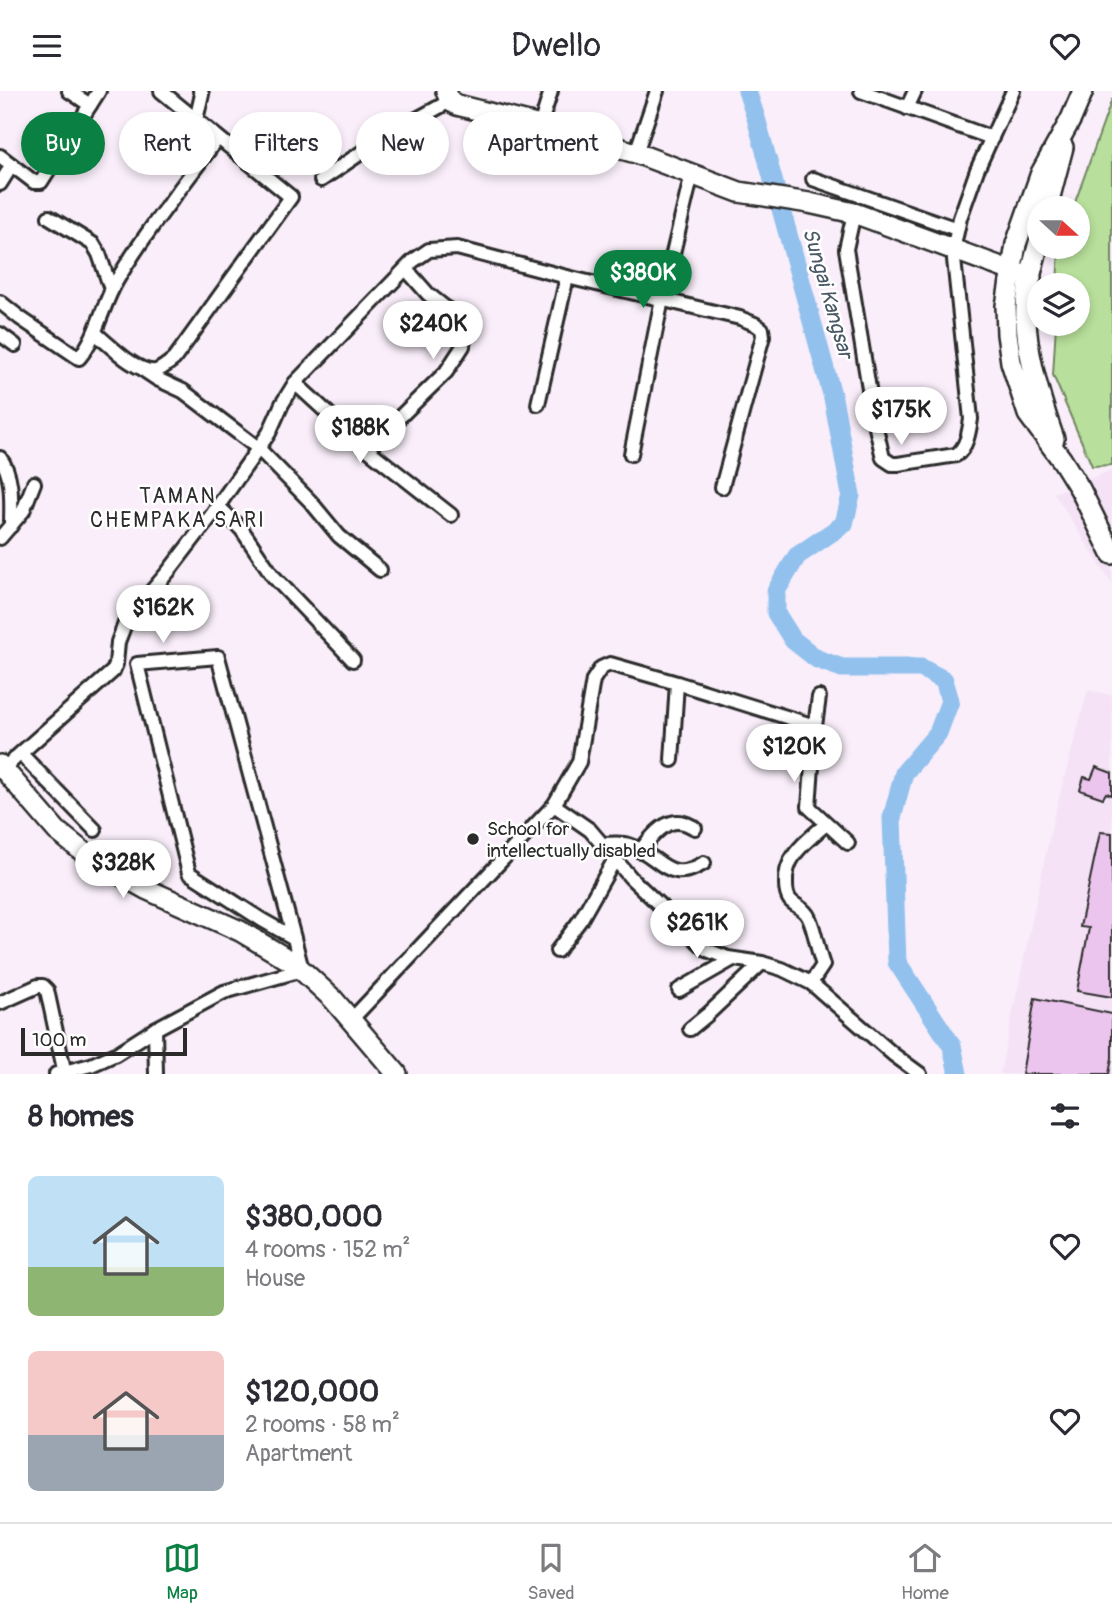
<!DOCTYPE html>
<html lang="en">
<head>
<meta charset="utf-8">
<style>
  :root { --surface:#fff; --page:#f7f7f7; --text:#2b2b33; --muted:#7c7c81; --line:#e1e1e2; --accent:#0b8043 }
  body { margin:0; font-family:Pangolin,sans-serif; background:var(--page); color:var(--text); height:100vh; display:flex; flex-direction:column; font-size:26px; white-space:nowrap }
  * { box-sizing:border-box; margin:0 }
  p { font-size:23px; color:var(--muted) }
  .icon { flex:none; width:38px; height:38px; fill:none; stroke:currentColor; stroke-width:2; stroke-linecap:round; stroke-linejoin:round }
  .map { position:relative; height:983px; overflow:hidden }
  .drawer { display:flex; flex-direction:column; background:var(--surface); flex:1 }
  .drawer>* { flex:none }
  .top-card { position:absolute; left:21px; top:21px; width:700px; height:63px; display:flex; gap:14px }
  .needle { width:46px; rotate:111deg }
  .tools { position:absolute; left:1027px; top:105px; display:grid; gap:14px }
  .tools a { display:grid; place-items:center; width:63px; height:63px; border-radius:50%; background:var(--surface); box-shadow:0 4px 10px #0003; font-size:35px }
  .scale { position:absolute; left:21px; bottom:18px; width:166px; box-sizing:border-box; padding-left:7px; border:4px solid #2b2b2b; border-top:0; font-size:19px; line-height:24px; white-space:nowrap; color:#2b2b2b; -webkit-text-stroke:5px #fff; paint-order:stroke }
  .price { position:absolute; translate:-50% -60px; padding:0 16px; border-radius:24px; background:#fff; color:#222; font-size:23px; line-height:46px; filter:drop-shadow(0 2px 4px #0008) }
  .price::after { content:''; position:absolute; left:50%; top:42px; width:21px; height:16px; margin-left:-10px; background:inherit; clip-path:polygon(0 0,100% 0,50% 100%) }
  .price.current { background:var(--accent); color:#fff }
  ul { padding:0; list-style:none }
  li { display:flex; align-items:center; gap:21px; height:175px; padding:0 28px }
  li span { display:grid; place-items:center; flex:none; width:196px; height:140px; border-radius:10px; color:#555 }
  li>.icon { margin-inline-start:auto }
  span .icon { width:84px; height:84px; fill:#fffc; stroke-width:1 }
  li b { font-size:30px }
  h2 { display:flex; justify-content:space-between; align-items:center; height:84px; padding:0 28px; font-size:30px }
  .chip { padding:0 24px; border-radius:32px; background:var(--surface); box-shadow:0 4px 10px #0003; font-size:24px; line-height:63px }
  .chip.current { background:var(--accent); color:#fff }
  header { display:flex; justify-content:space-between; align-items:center; height:91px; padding:0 28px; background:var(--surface); font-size:32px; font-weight:600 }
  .tabs { display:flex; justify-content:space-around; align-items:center; height:98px; border-top:2px solid var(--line); background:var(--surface); font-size:19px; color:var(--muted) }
  .tabs a { display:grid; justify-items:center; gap:4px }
  .tabs .current { color:var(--accent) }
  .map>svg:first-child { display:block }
  .built { fill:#f5e2f6 }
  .green { fill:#b8df9b; stroke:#728563; stroke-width:2 }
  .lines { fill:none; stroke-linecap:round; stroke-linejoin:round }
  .river { stroke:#93c1ed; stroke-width:19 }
  .building { fill:#ecc5ee; stroke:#2b2b2b; stroke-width:2 }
  .street-casing { stroke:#2b2b2b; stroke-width:18 }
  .secondary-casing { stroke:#2b2b2b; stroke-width:24 }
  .street { stroke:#fff; stroke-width:12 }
  .secondary { stroke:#fff; stroke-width:19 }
  .poi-dot { fill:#2b2b2b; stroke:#fff; stroke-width:2.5 }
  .labels { text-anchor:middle; stroke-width:5; stroke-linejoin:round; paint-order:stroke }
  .poi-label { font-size:19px; fill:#2b2b2b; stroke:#fff; text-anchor:start }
  .water-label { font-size:21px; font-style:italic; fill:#4a5865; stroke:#fff }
  .neighbourhood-label { font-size:21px; letter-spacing:2px; fill:#2b2b2b; stroke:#fff }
</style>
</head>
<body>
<header><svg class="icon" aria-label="menu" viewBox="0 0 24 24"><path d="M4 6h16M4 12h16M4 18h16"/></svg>Dwello<svg class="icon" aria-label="heart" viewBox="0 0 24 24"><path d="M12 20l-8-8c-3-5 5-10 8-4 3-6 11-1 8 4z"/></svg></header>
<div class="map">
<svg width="1112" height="983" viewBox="0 0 1112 983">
  <rect width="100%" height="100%" fill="#f9eefa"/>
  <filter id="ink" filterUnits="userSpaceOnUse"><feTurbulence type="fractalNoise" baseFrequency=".0143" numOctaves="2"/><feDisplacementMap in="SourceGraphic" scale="14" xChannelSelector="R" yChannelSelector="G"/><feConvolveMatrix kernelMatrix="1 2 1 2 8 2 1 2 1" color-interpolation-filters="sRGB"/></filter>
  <g filter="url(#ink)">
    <g class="built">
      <polygon points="1112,379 1112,493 1054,402"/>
      <polygon points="1088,599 1112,604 1112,983 1000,983 1053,729"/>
    </g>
    <polygon class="green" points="1112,8 1112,374 1092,375 1053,284 1056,233 1078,233 1078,194 1057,194 1059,156 1078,156 1078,117 1073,117"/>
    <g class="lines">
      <polyline class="river" points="747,0 756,27 833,307 851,404 844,433 797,465 776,500 776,522 793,549 817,568 842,577 921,577 944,589 950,610 938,642 904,682 892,727 897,871 952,955 958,983"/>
    </g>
    <g class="building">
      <polygon points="1096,676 1112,682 1112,704 1106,702 1103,707 1080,699 1084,686 1091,688"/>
      <polygon points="1100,741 1112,742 1112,906 1077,900 1089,837 1080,836"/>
      <polygon points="1035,907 1112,923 1112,967 1109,983 1022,983"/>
    </g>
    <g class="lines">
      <defs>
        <g id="street">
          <polyline points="69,0 90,14"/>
          <polyline points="861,0 992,47"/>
          <polyline points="907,17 915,0"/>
          <polyline points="196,29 202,3 200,0"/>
          <polyline points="540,35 551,0"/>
          <polyline points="636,62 657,0"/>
          <polyline points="0,65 34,91 41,91 99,0"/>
          <polyline points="813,88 957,138"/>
          <polyline points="321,89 386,45 450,10"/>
          <polyline points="0,93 12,74"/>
          <path d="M854 122 846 158 874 328 883 367 892 373H898L956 364C967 356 969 341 971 328L953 159 960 127 977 79 1013 0"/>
          <polyline points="49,126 93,153 99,163 111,198"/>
          <path d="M0 211 20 227 79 267C98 244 102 214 117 189 147 139 184 93 218 47"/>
          <path d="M95 242C109 253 137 283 156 280 162 278 169 272 174 268L291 106 161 0"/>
          <polyline points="0,243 15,254"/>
          <polyline points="145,280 157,288 183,300 258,357 310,410 339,445 380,479"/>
          <polyline points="295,292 367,358 451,424"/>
          <polyline points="538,313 567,186"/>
          <polyline points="367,358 446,281 463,255 465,238 457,226 428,203 406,178"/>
          <polyline points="631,363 662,208 692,83"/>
          <path d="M0 367C14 385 11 413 11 435"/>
          <polyline points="218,415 242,439 273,485 353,569"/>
          <polyline points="0,447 23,420 34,392"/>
          <polyline points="819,606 815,635 809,716 848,752"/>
          <polyline points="21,663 95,739"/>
          <polyline points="672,669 677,592"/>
          <polyline points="3,678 113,580 116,573 118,551 126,530 168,481 211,425 269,342 282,313 295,292 413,170 429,159 457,157 567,186 740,227 755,233 762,238 763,245 722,396"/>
          <polyline points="554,714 590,739 631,787 707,859 728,867 762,872 782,878 811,892 894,964 920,983"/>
          <path d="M602 753C611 753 620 751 629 754 661 764 667 795 704 772"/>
          <path d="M640 760C650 748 665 726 684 732 688 733 691 735 695 737"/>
          <polyline points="557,860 581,828 615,768"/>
          <path d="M811 892 823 874C817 859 816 842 809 827 805 817 796 816 790 809 787 805 786 799 786 793 784 765 807 750 826 733"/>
          <polyline points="679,899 733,868"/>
          <polyline points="0,912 38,895 43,895 47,899 65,983"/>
          <polyline points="351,929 554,714 579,671 593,589 601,577 610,573 677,592 815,635"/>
          <polyline points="155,938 156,983"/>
          <polyline points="690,938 707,924 762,872"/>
          <polyline points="56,983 91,974 116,963 155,938 224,901 302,879 294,847 218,566 137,573 189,782 262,829 294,847"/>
        </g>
        <g id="secondary">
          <polyline points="446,0 450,10 457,14 540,35 636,62 739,101 809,112 854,122 1031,187"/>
          <polyline points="1083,0 1071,28 1041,82 1016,153 1006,215 1007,243 1011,271 1028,323 1062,369 1080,398 1112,463"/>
          <polyline points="1047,117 1063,56"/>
          <path d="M1040 148C1034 170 1027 194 1026 217 1024 257 1041 311 1054 348"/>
          <polyline points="0,674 57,740 92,768 146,798 240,840 294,872 333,908 397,983"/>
        </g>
      </defs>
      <use href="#street" class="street-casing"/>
      <use href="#secondary" class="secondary-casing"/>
      <use href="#street" class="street"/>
      <use href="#secondary" class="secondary"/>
    </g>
  </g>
  <circle class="poi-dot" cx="473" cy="748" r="7"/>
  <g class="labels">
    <g class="poi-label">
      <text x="487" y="744">School for<tspan x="487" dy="22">intellectually disabled</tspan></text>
    </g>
    <g class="water-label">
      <text transform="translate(828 202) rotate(74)" y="7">Sungai Kangsar</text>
    </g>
    <g class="neighbourhood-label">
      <text x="178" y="412">TAMAN<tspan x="178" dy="24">CHEMPAKA SARI</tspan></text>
    </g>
  </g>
</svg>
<div class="tools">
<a><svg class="needle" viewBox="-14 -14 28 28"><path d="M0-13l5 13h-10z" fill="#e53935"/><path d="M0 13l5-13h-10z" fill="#7c7c81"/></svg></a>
<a><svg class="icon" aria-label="layers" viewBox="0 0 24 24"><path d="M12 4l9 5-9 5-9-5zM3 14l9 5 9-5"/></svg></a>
</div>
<div class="scale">100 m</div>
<b class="price current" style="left:643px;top:219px">$380K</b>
<b class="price" style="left:433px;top:270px">$240K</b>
<b class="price" style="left:901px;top:356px">$175K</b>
<b class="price" style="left:360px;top:374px">$188K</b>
<b class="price" style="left:163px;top:554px">$162K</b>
<b class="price" style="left:794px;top:693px">$120K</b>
<b class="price" style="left:123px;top:809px">$328K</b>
<b class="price" style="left:697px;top:869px">$261K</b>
<div class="top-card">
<a class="chip current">Buy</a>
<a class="chip">Rent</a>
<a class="chip">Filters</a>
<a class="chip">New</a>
<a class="chip">Apartment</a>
</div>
</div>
<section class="drawer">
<h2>8 homes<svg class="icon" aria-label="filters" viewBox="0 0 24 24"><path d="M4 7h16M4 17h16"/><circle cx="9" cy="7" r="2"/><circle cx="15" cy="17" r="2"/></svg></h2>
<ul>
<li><span style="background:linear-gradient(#bfe0f5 65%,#8fb573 0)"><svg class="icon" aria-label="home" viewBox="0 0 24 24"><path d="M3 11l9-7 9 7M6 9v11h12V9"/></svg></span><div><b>$380,000</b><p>4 rooms · 152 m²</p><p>House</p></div><svg class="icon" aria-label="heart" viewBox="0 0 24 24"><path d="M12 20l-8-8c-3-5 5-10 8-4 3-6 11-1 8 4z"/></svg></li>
<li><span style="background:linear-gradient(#f6c9c9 60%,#9aa5b1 0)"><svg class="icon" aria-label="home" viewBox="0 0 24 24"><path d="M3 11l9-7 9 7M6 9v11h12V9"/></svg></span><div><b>$120,000</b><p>2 rooms · 58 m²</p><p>Apartment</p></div><svg class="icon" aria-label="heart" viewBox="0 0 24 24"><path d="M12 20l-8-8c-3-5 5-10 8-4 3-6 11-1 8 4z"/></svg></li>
</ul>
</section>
<nav class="tabs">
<a class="current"><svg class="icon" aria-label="map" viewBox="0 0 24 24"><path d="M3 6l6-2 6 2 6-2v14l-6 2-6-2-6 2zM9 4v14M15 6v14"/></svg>Map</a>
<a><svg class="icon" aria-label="saved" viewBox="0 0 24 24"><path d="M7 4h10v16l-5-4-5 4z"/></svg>Saved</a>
<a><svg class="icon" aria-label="home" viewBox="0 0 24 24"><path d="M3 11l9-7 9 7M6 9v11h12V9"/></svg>Home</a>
</nav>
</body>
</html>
